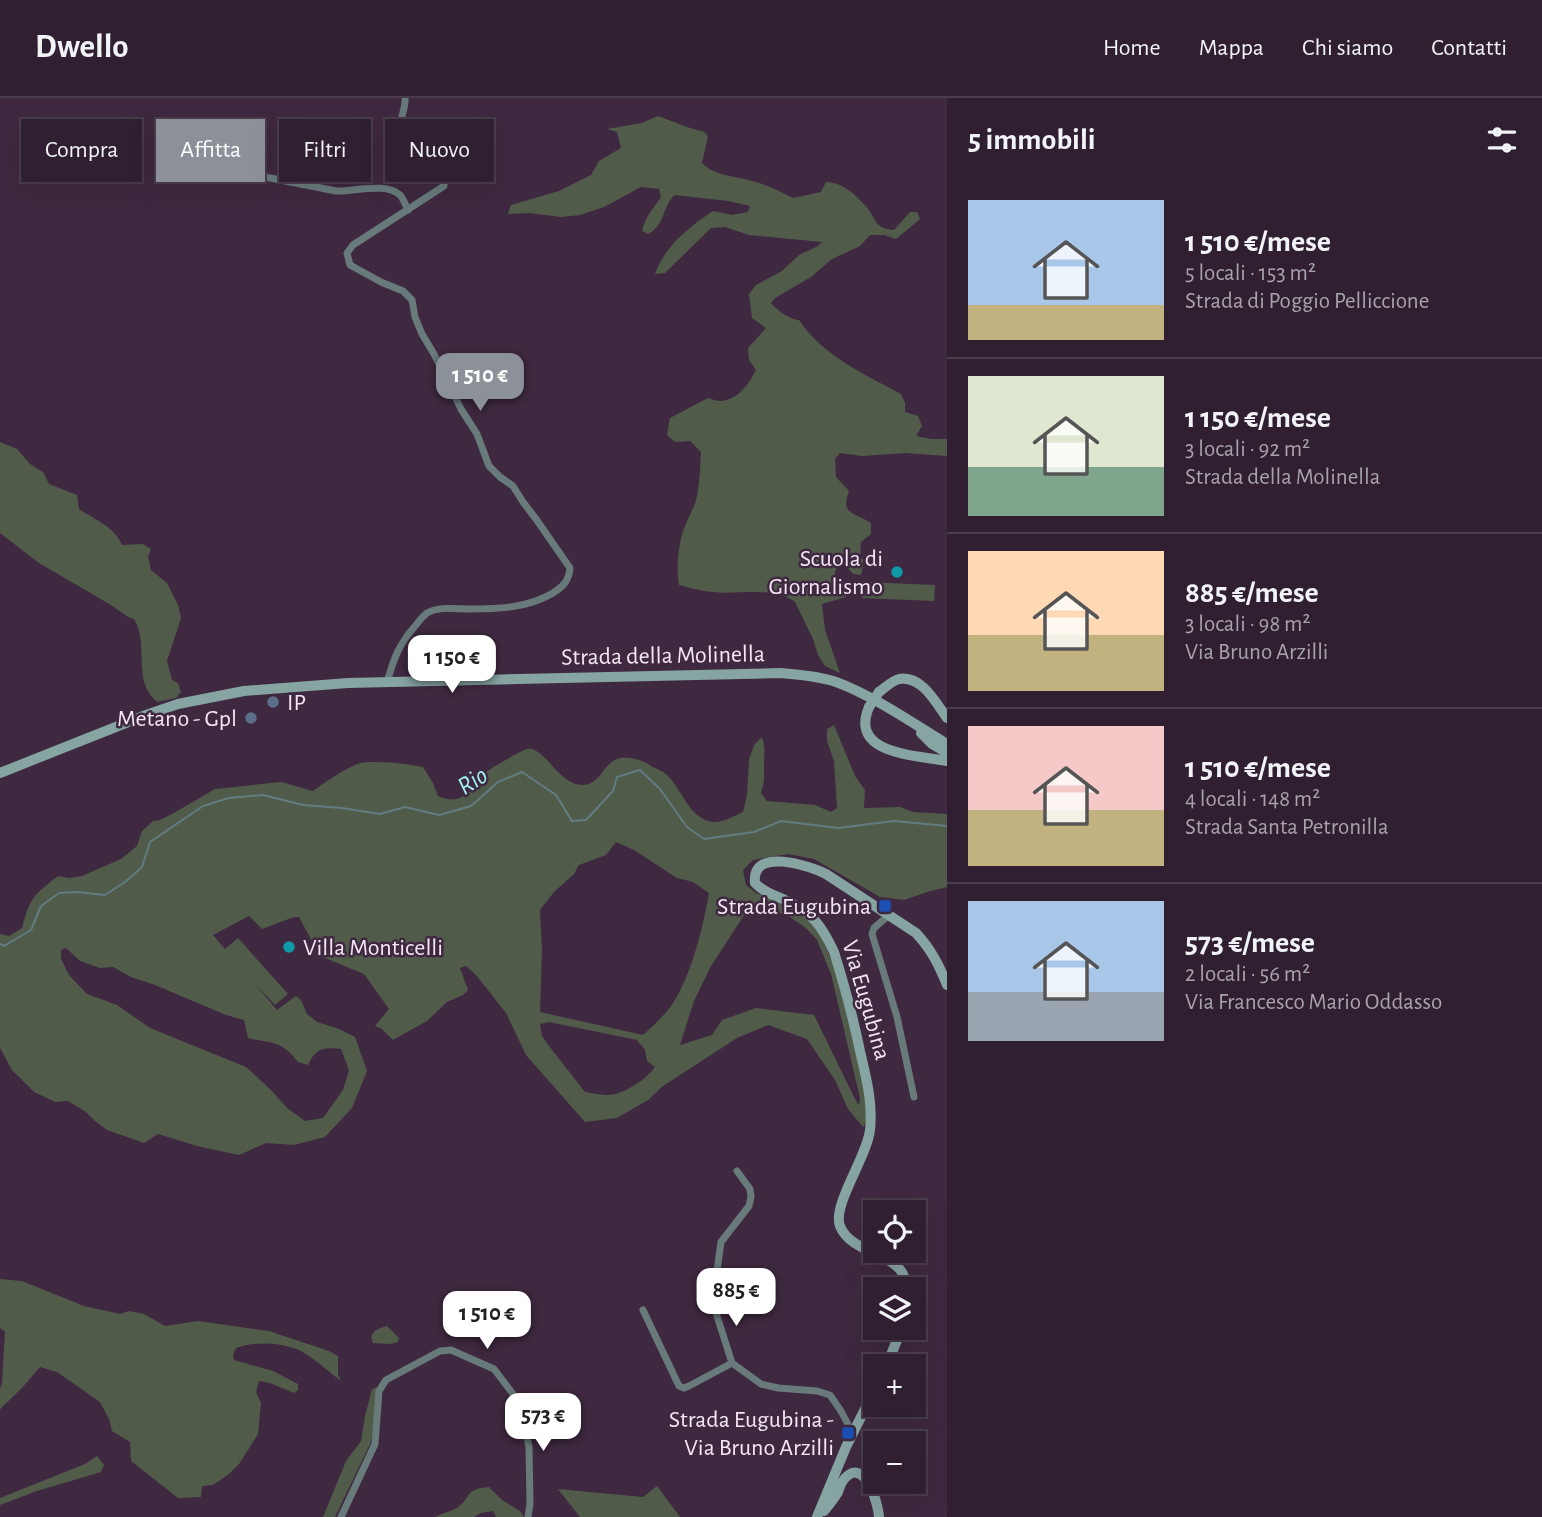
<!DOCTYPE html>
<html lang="it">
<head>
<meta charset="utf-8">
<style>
  :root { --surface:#2f1f30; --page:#372738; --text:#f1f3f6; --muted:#a7a2ab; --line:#4a3d4c; --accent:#8c9099 }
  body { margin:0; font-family:"Alegreya Sans",sans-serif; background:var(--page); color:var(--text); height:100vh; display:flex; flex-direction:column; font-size:26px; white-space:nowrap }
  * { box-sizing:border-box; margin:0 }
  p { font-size:23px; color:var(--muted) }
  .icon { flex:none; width:38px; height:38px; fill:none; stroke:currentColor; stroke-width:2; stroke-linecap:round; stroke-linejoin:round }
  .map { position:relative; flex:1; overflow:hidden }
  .drawer { display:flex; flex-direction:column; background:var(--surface); width:595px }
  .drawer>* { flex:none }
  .guide { position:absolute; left:21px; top:21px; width:665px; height:63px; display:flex; gap:14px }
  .buttons { position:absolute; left:863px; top:1102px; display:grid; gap:14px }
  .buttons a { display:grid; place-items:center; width:63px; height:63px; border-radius:0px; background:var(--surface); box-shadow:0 7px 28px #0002,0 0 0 2px var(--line); font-size:35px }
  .price { position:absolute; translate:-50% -60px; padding:0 16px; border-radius:14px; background:#fff; color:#222; font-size:23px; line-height:46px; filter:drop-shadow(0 2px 4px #0008) }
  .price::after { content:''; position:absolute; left:50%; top:42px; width:21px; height:16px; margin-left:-10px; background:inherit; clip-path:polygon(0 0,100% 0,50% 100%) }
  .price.current { background:var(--accent); color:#fff }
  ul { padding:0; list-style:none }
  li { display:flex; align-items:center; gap:21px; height:175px; padding:0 21px }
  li+li { border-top:2px solid var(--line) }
  li span { display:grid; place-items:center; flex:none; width:196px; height:140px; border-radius:0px; color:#555 }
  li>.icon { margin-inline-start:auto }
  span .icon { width:84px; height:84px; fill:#fffc; stroke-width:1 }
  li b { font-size:30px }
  h2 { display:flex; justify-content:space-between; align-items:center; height:84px; padding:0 21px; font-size:30px }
  .tag { padding:0 24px; border-radius:0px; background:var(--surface); box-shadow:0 7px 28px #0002,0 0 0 2px var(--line); font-size:24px; line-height:63px }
  .tag.current { background:var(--accent); color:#fff }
  header { display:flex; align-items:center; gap:42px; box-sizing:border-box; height:98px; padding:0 35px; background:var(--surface); border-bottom:2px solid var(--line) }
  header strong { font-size:33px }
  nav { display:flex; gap:38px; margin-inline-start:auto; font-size:24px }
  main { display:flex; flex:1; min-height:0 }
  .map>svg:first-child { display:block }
  .green { fill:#515b4a; fill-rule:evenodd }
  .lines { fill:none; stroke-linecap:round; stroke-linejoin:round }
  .stream { stroke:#627c81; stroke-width:2 }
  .street { stroke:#687b7a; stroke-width:7 }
  .secondary { stroke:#86a4a2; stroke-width:10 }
  .secondary-bridge { stroke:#86a4a2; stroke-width:10 }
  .culture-dot { fill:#0f9aa8; stroke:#3f2940; stroke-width:2.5 }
  .service-dot { fill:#5c6f8a; stroke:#3f2940; stroke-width:2.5 }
  .transit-dot { fill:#1a4fb4; stroke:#3f2940; stroke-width:2.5 }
  .labels { text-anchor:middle; stroke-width:5; stroke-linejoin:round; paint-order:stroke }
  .poi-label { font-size:24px; fill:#f4e6f4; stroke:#3f2940; text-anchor:end }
  .street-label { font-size:24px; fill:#f4e6f4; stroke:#3f2940 }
  .water-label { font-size:26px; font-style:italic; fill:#a3f3f6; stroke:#3f2940 }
</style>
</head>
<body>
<header>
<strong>Dwello</strong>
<nav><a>Home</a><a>Mappa</a><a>Chi siamo</a><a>Contatti</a></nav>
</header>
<main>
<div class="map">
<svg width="947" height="1419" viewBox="0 0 947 1419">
  <rect width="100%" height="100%" fill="#3f2940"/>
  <g class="green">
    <path d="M658 18 687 29 704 34 708 38 702 65C715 79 738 78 756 84 769 88 781 94 793 100L821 94 826 84C844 84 858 99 869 112 873 118 876 127 883 130 886 131 892 132 894 132L910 114H917L920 121 896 141 884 137H870L860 148 832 161 811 179 775 200 771 205C776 212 791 222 799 222 823 258 864 276 901 296L905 305V314L918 318 922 328 916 338 931 341H947V358L905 355 862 358 840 355 835 361 836 379 849 393C840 417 854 414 871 425V436L861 444 860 460 863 461V468L861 477 853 476 843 464C827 476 838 484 846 496V499L822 506 825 532 840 575 825 568 818 557 813 541 795 504C774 488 737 497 712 494 701 493 690 490 679 487 676 469 678 446 685 428 689 418 695 408 697 398 700 384 700 368 701 354L690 343 675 344 667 337 670 320 708 300C712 301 716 303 720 303 738 302 749 286 756 272L749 262 748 250 766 230 752 220 749 196 756 187 782 173 799 157 818 148 822 144 749 137 725 129 711 130 665 175 655 176C665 148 689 129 713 113L732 117 748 114 750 108 728 103 675 97C662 107 666 127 648 136L642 133C645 119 653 111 661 99L659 91 641 89 604 109 580 117 560 119 530 115 508 116 511 107 559 93 591 77 599 63 621 50 617 34 607 31 642 25Z"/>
    <path d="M0 344 17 351 30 366 43 374 49 386 77 397 79 411C95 422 114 428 122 447L143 446 151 451 148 459 151 472 167 485 178 507 181 520 167 563 172 582 178 585 181 594 176 600 157 604C131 582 150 548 134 521L128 519 111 507 39 465 0 435Z"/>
    <polygon points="864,484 935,487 934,503 862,500"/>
    <path d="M834 627 855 678 865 692 864 710 900 709 913 714 947 716V789L930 793 904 802 880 799 814 761 788 756 753 762 743 772 746 787 756 795 795 810 816 826 836 873 866 986 867 1022 863 1029 848 1011 835 982 807 941 768 927 737 940 663 988 648 1002 617 1020 585 1024 526 957 506 915 476 877 466 868 460 870 468 892 463 897 447 904 427 923 393 942 382 931 375 928 389 911 364 876 320 858 299 819H294L262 831 249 818 213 837 225 851 238 840 288 896 275 907 255 886 277 912 296 898 301 902 307 916 317 924 339 931 355 939 367 973 352 1010 325 1039 294 1047 266 1045 239 1057 197 1048 158 1036 144 1045 107 1032 95 1023 86 1014 68 1003 55 1004 34 994 12 972 0 950V836L9 838 22 830C30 799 34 797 58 778L69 780 82 778 121 761 137 748 142 733 153 723 160 722 172 716 215 691 281 684 313 693C325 684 347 669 361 665 375 662 409 666 423 669L433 685 438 698C454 705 463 701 476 688 479 684 481 679 485 675 491 670 520 653 527 651 545 648 559 688 583 687 602 686 603 663 621 660 632 659 642 662 651 668 657 671 665 674 669 679 683 694 690 721 713 724 722 725 734 718 743 714L747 697 749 662 754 647 762 639C766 652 764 654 764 667 764 679 765 683 761 695L767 703 815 707 831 714 837 710 834 663 827 643V631ZM616 744 634 752 677 780 693 784 709 795C703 829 692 875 673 905 665 917 654 927 643 937L540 914 542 852 540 812 554 794 574 776 579 767 606 757ZM750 808 787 817 806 830 817 842 831 876 860 1000 859 1007 856 1003 814 917 756 910 722 922 712 937 680 947 694 903 711 868ZM66 850 80 863 100 870 113 869 131 879 155 887 226 917 244 922 248 940C273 946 281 942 298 964L308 967C316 950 323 949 341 951L349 972 343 992 323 1020 305 1023 287 1010 271 992 246 969 150 930 117 907 87 896 69 877 61 861V852ZM549 924 637 942 645 952 647 963 655 969C647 981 623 997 608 997 601 997 592 995 585 994L549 948 542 938 540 926Z"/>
    <path d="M0 1181 22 1183 84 1208 120 1216 129 1213 144 1216 165 1228 198 1223 269 1233 329 1253 338 1258V1277L341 1283C328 1273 315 1261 301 1253 282 1244 255 1243 236 1250L233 1257 234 1262 273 1273 298 1286V1292L294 1295 270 1285 259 1283 256 1294 261 1305 258 1336 239 1366 229 1376 213 1387 202 1388 201 1399 178 1400 131 1363 130 1344 112 1333 109 1321 100 1304 57 1274 40 1269 22 1290 1 1310 0 1312V1291L2 1285 5 1234 0 1230Z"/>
    <path d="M387 1228 399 1240 398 1244 390 1246 373 1245 371 1238C375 1231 380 1230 387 1228Z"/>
    <polygon points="378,1289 374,1326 371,1344 335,1419 323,1419 346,1363 361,1343 365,1318 372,1291"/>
    <polygon points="97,1358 104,1367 101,1374 37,1393 0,1407 0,1400 85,1366"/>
    <polygon points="657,1388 680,1419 580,1419 558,1391 643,1399"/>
    <path d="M489 1389 502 1402 520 1413 524 1419H496L493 1413 481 1415 474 1419H435C442 1415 450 1414 457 1410 472 1399 464 1391 489 1389Z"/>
  </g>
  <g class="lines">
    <polyline class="stream" points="0,846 4,848 31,832 41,808 59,795 77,794 105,797 125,784 142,769 150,744 203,708 229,700 263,697 303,707 342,710 380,716 405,709 439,717 471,708 498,684 522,674 556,697 572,723 586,722 613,693 617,679 640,672 660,691 687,729 704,741 754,734 781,723 838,730 894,723 947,728"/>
    <g class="street">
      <path d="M260 78 336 93C353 94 386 84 400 97 403 100 406 108 408 112"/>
      <path d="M387 584C394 560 399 546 416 527 419 523 423 518 427 515 440 508 456 511 470 511 498 511 528 510 553 495 564 488 569 482 570 470L536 421 523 404 513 388 500 379 489 368 477 336 461 311 434 256 422 236 415 219 412 202 403 193 381 184 350 167 347 155 353 147 444 88C444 83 445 76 443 71 435 53 402 50 401 28 400 19 406 10 405 0"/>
      <polyline points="889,817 874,830 872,836 897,919 914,999"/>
      <polyline points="737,1073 750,1091 751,1099 749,1108 721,1144 714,1195 717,1218 732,1265 761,1286 778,1290 817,1293 830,1297 841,1313 853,1336"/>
      <polyline points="643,1212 679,1288 684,1290 689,1288 732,1265"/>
      <polyline points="341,1419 375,1346 379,1293 386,1282 440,1253 451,1252 494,1271 513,1296 523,1321 529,1349 530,1406 528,1419"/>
    </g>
    <g class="secondary">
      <path d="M879 594C885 590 891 583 899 581 922 577 936 605 947 620"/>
      <path d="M869 609C849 657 916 657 947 663"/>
      <polyline points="921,635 932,646 947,655"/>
      <path d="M0 675 146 617 178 606 244 593 348 585 781 575C799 577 819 578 836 584 872 597 914 626 947 646"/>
      <path d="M906 1192C906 1187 905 1181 903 1176 892 1155 850 1154 840 1128 832 1107 867 1059 870 1032 873 1004 866 979 860 953 853 919 844 886 834 854 822 828 812 814 785 802 774 797 763 794 755 785 751 748 810 768 826 776L916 835C931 851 939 867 947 887"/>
      <polyline points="886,1269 902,1230"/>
      <path d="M824 1413C829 1407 834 1401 838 1394 839 1391 840 1387 842 1384 863 1354 878 1404 879 1419"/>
      <polyline points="817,1419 846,1349 875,1291"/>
    </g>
    <polyline class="secondary-bridge" points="869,609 879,594"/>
  </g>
  <g class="culture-dot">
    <circle cx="897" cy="474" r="7"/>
    <circle cx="289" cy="849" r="7"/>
  </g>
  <g class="service-dot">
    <circle cx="273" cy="604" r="7"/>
    <circle cx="251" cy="620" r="7"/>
  </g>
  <g class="transit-dot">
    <rect x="878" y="801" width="14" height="14" rx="3.5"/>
    <rect x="841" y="1328" width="14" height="14" rx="3.5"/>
  </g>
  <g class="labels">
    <g class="poi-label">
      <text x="883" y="468">Scuola di<tspan x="883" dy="28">Giornalismo</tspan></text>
      <text x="287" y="612" text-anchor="start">IP</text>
      <text x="237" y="628">Metano - Gpl</text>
      <text x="871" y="816">Strada Eugubina</text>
      <text x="303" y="857" text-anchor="start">Villa Monticelli</text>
      <text x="834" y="1329">Strada Eugubina -<tspan x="834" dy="28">Via Bruno Arzilli</tspan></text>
    </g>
    <g class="street-label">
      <text transform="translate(663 557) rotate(-1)" y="8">Strada della Molinella</text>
      <text transform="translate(867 902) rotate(74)" y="8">Via Eugubina</text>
    </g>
    <g class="water-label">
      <text transform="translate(472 682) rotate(-33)" y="9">Rio</text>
    </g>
  </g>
</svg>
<div class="buttons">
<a><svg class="icon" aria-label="locate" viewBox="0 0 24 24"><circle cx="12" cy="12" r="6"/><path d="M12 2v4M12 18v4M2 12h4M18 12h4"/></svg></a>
<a><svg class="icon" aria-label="layers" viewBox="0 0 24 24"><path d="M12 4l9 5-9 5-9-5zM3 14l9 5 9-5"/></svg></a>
<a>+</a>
<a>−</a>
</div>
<b class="price current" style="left:480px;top:315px">1 510 €</b>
<b class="price" style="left:452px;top:597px">1 150 €</b>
<b class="price" style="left:736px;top:1230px">885 €</b>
<b class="price" style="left:487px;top:1253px">1 510 €</b>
<b class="price" style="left:543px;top:1355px">573 €</b>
<div class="guide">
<a class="tag">Compra</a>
<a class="tag current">Affitta</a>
<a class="tag">Filtri</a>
<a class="tag">Nuovo</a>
</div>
</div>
<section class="drawer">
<h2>5 immobili<svg class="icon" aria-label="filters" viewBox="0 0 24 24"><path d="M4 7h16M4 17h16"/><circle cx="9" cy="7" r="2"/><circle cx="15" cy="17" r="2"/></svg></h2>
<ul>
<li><span style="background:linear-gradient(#a9c7e8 75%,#c2b280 0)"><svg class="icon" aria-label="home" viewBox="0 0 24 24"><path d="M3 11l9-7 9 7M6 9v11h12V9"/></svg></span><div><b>1 510 €/mese</b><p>5 locali · 153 m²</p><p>Strada di Poggio Pelliccione</p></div></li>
<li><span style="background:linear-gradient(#dfe7d0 65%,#7fa58c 0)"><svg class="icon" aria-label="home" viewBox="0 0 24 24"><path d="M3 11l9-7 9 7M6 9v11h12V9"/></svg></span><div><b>1 150 €/mese</b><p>3 locali · 92 m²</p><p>Strada della Molinella</p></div></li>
<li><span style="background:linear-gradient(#ffd9b3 60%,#c2b280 0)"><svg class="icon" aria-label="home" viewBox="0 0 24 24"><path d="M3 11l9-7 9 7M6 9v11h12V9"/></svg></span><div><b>885 €/mese</b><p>3 locali · 98 m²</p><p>Via Bruno Arzilli</p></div></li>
<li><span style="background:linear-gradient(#f6c9c9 60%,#c2b280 0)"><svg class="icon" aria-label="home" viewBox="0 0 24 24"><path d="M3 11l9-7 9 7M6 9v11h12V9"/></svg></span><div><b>1 510 €/mese</b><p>4 locali · 148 m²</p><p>Strada Santa Petronilla</p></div></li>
<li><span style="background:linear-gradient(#a9c7e8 65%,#9aa5b1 0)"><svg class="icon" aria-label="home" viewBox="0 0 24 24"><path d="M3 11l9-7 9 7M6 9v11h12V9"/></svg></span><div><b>573 €/mese</b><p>2 locali · 56 m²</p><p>Via Francesco Mario Oddasso</p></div></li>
</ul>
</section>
</main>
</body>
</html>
